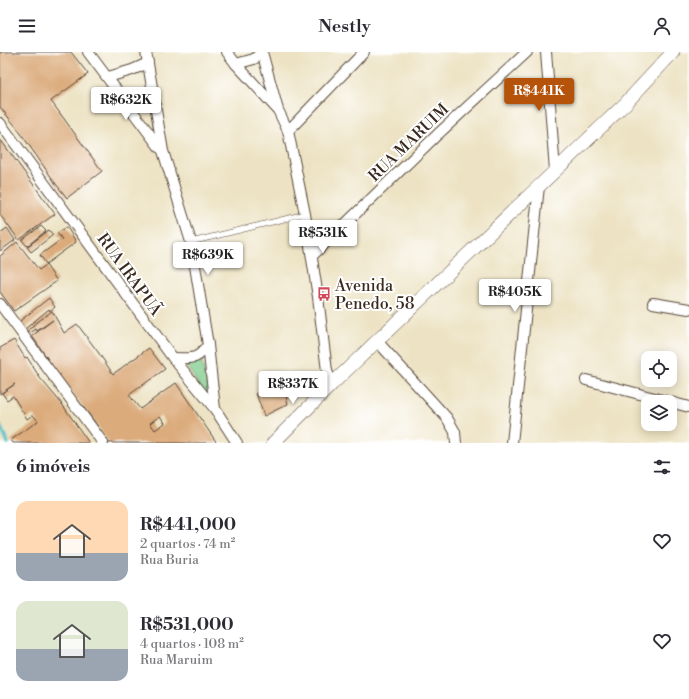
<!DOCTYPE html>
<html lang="pt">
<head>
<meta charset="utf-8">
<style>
  :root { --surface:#fff; --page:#f2f2f3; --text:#2b2b33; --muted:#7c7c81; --accent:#b45309 }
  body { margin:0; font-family:"Libre Bodoni",serif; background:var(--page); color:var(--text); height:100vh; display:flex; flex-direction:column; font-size:15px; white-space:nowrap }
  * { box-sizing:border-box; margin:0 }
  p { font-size:13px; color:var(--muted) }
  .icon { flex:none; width:22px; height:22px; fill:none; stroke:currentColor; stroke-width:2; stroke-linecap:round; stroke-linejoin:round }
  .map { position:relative; height:391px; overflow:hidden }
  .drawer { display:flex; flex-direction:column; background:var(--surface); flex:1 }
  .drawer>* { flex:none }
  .fabs { position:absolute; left:641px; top:299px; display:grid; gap:8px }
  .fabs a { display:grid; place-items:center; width:36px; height:36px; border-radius:8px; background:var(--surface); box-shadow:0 2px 10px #0003; font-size:20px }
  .price { position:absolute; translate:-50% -34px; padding:0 9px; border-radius:4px; background:#fff; color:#222; font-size:13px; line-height:26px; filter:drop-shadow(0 1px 2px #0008) }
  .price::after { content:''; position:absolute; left:50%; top:24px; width:12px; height:9px; margin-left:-6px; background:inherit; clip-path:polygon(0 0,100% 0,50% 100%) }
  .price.current { background:var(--accent); color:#fff }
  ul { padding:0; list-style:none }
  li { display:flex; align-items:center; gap:12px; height:100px; padding:0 16px }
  li span { display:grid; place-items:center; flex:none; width:112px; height:80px; border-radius:12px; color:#555 }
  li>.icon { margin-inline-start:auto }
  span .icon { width:48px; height:48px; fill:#fffc; stroke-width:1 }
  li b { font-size:17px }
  h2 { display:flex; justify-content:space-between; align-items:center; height:48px; padding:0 16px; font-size:17px }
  header { display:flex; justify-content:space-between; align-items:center; height:52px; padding:0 16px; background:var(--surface); font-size:18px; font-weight:600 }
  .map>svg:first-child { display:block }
  .green { fill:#7bca8a; stroke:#5b7a54 }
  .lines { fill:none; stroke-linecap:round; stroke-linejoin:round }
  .stream { stroke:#53c1c7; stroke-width:3.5 }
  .building { fill:#dbab7b; fill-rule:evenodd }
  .service-casing { stroke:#564637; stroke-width:6 }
  .minor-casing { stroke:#564637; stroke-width:12 }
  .tertiary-casing { stroke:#564637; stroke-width:14 }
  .service { stroke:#fff; stroke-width:5 }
  .minor { stroke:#fff; stroke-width:10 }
  .tertiary { stroke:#fff; stroke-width:13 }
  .labels { text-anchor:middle; stroke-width:4; stroke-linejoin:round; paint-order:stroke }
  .street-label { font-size:16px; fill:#3b2a1e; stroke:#fff }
  .poi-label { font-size:16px; fill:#3b2a1e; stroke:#fff; text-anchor:start }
</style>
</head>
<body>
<header><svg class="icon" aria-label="menu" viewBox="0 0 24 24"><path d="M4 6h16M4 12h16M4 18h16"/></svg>Nestly<svg class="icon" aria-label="person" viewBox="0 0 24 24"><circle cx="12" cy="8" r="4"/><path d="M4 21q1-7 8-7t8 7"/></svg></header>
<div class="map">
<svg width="689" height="391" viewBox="0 0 689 391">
  <rect width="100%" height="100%" fill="#fff"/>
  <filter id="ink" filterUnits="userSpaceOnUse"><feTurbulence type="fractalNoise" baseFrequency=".025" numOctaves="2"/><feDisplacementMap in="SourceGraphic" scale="8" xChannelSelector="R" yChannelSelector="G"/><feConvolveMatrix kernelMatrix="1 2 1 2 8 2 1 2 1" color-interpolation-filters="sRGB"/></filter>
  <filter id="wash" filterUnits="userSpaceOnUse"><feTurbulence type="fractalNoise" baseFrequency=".012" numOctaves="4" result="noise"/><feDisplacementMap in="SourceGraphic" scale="16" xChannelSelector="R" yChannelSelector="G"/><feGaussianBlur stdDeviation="0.9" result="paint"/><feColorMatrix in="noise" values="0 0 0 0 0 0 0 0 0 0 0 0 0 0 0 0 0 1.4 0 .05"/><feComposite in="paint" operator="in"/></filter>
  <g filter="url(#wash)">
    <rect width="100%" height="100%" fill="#ede3c4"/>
    <polygon class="green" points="200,303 209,338 209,341 206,344 185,312"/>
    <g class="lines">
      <polyline class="stream" points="0,374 8,391"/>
    </g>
    <g id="blocks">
      <g class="building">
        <polygon points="0,0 71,0 88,22 51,49 102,119 67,146 56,132 17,76 0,55"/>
        <polygon points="0,87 55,162 19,188 0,163"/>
        <polygon points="41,174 46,179 27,194 22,188"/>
        <polygon points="67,175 76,190 46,212 40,203 62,187 57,181"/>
        <polygon points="7,176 15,188 0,199 0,181"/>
        <polygon points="49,178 53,183 31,200 27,195"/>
        <polygon points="17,190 39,218 46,213 57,229 14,259 0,240 0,204"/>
        <polygon points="49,246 55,255 50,259 49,257 25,277 20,271 21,268"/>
        <path d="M52 259 64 281 77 272 98 300 113 322 149 296 165 317 129 343 140 357 176 331 217 391H109L94 369 58 322 32 284 53 268 37 279 36 277 30 281 28 278 34 274 33 273ZM160 364 165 371 155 378 150 371Z"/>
        <polygon points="14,288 25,306 27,305 40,326 62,352 89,391 13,391 11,388 38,369 33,363 27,367 13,344 7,348 2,341 15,332 0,342 0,296"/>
        <polygon points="283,333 288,352 264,364 256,341"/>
      </g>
    </g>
  </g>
  <g filter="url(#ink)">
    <use href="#blocks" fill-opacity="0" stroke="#564637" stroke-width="1"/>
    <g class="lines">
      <defs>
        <polyline id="service" points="191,190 305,162"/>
        <g id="minor">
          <polyline points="88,0 160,96"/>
          <polyline points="146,0 163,99 191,190 208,293 215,357"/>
          <polyline points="227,0 236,12 277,57"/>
          <polyline points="262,0 278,58 288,79 305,162 318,245 327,319 332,332"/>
          <polyline points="546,0 555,119"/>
          <polyline points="236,12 254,7 262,0"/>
          <polyline points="108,25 132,18 148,11"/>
          <polyline points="0,71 173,306 215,357 237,391"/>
          <polyline points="288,79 364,0"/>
          <polyline points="312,204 437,83 527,0"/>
          <polyline points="653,251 689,257"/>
          <polyline points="0,252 103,391"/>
          <polyline points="377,289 447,366 455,380 456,391"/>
          <path d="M173 306C191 306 197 309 208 293"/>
          <polyline points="586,328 689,355"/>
          <polyline points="512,391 539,134"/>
        </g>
        <polyline id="tertiary" points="273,391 332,332 625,52 673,0"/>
      </defs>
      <use href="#service" class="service-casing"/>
      <use href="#minor" class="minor-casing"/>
      <use href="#tertiary" class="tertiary-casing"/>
      <use href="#service" class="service"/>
      <use href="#minor" class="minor"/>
      <use href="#tertiary" class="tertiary"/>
    </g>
  </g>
  <defs>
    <symbol id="bus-bare" viewBox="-9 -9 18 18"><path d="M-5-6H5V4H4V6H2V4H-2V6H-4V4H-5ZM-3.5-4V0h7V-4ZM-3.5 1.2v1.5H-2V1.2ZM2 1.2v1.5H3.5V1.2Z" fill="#d1495b" stroke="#fff" stroke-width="2.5" paint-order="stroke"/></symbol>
  </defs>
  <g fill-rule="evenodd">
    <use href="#bus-bare" x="314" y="232" width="20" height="20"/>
  </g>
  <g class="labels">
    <g class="street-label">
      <text transform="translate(408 90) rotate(-44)" y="6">RUA MARUIM</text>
      <text transform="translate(130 222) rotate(54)" y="6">RUA IRAPUÃ</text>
    </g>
    <g class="poi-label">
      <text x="335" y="239">Avenida<tspan x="335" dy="18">Penedo, 58</tspan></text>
    </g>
  </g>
</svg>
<div class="fabs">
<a><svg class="icon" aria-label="locate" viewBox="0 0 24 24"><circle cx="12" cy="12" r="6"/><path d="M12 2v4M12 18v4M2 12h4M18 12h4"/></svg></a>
<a><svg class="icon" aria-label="layers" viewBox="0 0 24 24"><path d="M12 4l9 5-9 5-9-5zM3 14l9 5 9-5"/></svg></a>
</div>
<b class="price current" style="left:539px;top:60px">R$441K</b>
<b class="price" style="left:126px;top:69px">R$632K</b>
<b class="price" style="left:323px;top:202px">R$531K</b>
<b class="price" style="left:208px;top:224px">R$639K</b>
<b class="price" style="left:515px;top:261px">R$405K</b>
<b class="price" style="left:293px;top:353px">R$337K</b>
</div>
<section class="drawer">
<h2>6 imóveis<svg class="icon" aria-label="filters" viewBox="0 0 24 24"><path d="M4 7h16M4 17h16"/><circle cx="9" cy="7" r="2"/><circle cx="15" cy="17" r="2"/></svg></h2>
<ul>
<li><span style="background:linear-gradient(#ffd9b3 65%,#9aa5b1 0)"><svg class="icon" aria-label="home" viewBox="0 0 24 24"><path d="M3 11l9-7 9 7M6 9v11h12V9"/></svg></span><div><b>R$441,000</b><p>2 quartos · 74 m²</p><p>Rua Buria</p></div><svg class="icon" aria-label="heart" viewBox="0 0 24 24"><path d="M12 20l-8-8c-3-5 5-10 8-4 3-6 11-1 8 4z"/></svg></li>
<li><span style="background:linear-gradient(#dfe7d0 60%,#9aa5b1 0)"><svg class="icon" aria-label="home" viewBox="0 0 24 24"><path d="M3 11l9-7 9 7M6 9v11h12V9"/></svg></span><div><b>R$531,000</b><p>4 quartos · 108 m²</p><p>Rua Maruim</p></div><svg class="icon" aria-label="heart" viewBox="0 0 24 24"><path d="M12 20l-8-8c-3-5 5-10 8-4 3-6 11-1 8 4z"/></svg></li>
</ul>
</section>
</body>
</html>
